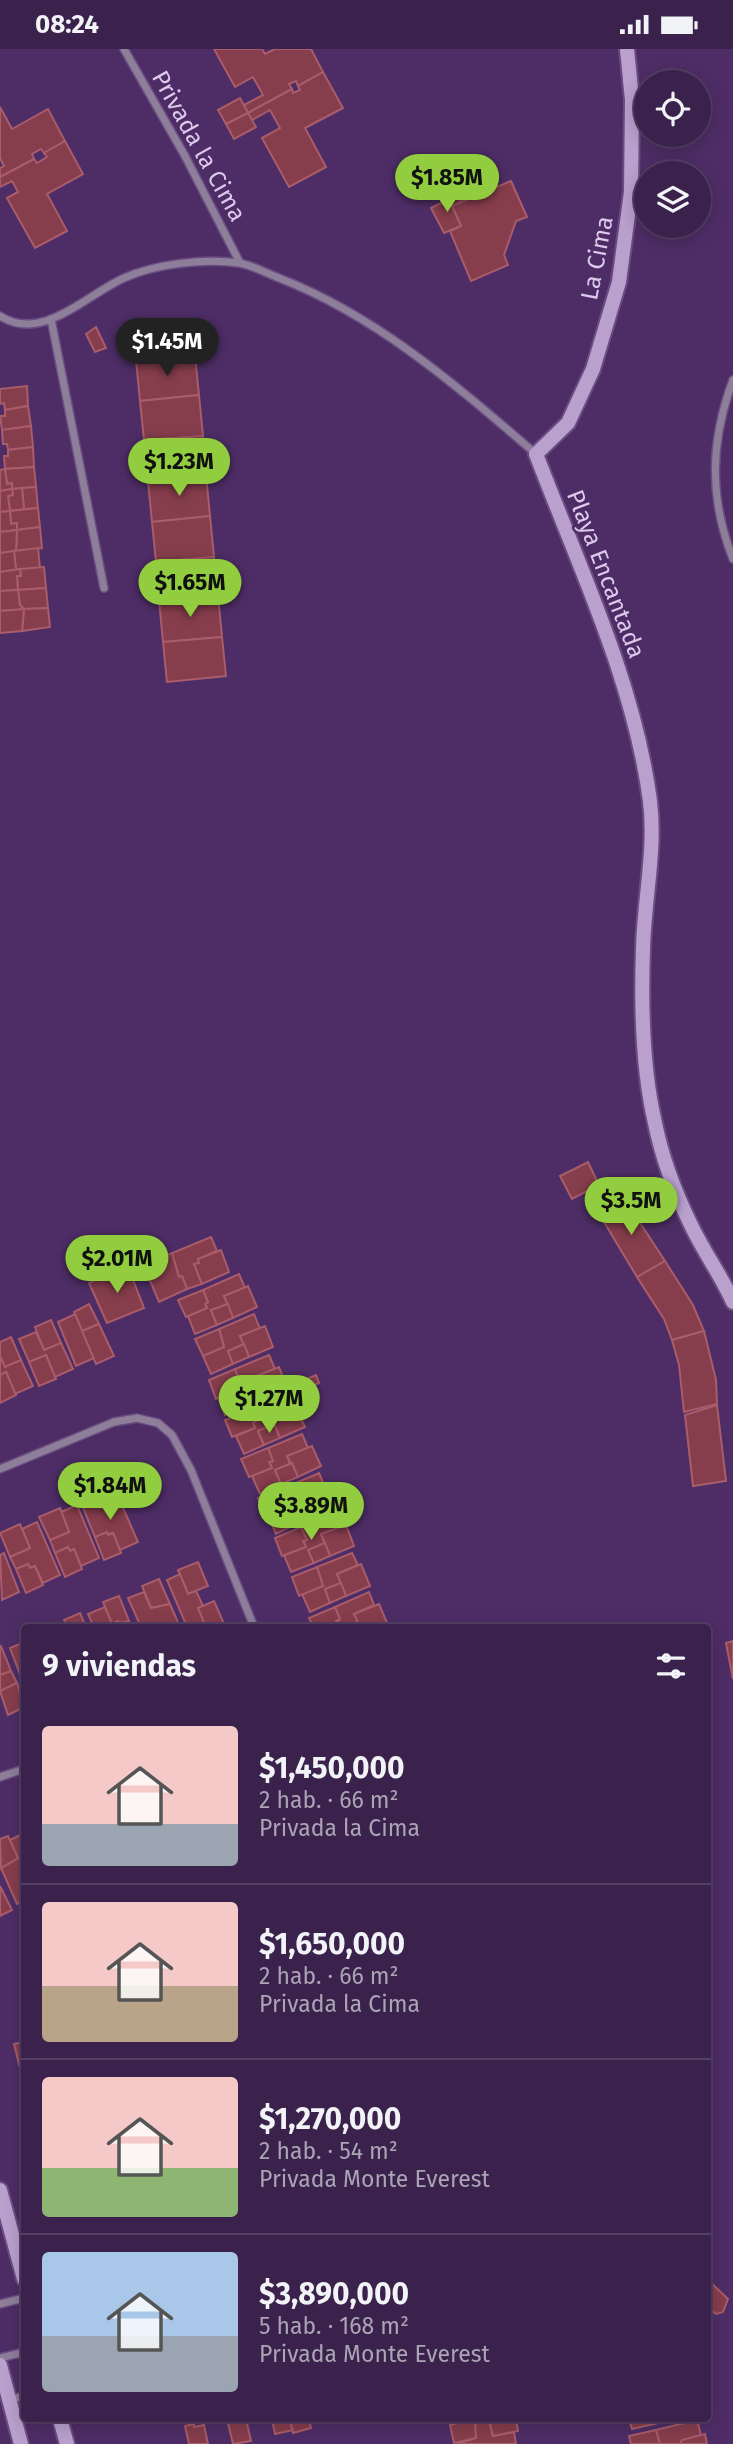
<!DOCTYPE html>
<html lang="es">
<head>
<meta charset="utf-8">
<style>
  :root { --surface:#3a224c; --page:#452f56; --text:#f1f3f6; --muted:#aba4b5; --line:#543f64; --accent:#92cd3f }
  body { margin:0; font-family:"Fira Sans",sans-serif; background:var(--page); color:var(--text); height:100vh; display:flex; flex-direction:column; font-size:26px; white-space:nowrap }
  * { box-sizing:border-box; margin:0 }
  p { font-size:23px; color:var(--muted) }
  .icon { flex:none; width:38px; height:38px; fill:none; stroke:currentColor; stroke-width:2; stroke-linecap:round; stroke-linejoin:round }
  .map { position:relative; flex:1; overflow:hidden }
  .details { position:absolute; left:21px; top:1575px; width:690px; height:798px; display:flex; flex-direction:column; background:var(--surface); border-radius:7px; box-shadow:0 4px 18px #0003,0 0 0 2px var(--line) }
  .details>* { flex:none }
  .tools { position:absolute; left:634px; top:21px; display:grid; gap:14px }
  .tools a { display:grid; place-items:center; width:77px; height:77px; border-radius:50%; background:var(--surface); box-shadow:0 4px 18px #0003,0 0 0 2px var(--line); font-size:35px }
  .price { position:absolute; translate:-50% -60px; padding:0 16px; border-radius:24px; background:var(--accent); color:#111; font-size:23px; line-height:46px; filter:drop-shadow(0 2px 4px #0008) }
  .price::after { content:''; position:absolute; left:50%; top:42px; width:21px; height:16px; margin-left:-10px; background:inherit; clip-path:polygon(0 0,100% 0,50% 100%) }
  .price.current { background:#222; color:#fff }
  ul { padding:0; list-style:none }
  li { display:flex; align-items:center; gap:21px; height:175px; padding:0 21px }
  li+li { border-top:2px solid var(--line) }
  li span { display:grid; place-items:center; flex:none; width:196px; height:140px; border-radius:7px; color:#555 }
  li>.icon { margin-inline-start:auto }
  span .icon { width:84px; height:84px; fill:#fffc; stroke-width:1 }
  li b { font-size:30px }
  h2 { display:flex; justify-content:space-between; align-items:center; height:84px; padding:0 21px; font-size:30px }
  .status { display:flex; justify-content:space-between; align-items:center; height:49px; padding:0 35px; background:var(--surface); direction:ltr }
  .status svg { height:19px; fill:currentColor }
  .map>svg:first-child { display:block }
  .building { fill:#863d4c; stroke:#a95c6a; stroke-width:2 }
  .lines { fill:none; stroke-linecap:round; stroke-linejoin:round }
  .street-casing { stroke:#6a4c81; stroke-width:10 }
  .secondary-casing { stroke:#6a4c81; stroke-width:18 }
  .street { stroke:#8d7e9a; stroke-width:7 }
  .secondary { stroke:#b9a0cd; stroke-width:14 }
  .labels { text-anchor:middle; stroke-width:5; stroke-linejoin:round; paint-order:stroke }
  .street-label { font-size:24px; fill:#dccaec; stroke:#4e2d66 }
</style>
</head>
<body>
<div class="status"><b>08:24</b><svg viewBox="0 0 49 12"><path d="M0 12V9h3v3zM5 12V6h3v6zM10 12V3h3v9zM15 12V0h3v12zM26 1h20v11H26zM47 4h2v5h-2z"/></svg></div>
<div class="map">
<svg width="733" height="2395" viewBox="0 0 733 2395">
  <rect width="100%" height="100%" fill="#4e2d66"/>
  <g class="building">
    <polygon points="214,0 262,0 265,5 275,0 311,0 323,23 298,37 296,32 289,35 292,40 248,64 244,56 263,46 253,28 235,38"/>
    <polygon points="323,23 343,59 305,79 326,118 289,138 262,89 280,79 270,61 252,71 248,64 292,40 293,44 300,41 298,37"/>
    <polygon points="240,49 248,64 226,75 218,61"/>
    <polygon points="0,58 12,80 48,60 65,92 44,104 41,100 32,105 34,110 0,128 0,119 4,117 0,109"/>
    <polygon points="248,64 256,78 234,90 226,75"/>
    <polygon points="65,92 83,125 47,145 67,182 35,199 7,149 18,143 12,132 0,138 0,128 34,110 37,114 47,108 44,104"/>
    <polygon points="511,132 527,168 516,172 504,206 508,216 471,232 450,182 461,177 452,157"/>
    <polygon points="457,146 461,153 452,157 461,177 444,184 431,159"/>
    <polygon points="165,275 174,287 151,303 143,291"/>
    <polygon points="96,278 106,299 95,303 86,285"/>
    <polygon points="195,307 199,346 140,352 136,311"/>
    <polygon points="27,337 28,357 5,361 4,354 0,355 0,340"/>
    <polygon points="199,346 203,387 144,391 140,352"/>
    <polygon points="28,357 31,377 2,381 0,367 5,367 5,361"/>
    <polygon points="31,377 33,398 8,401 7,395 3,395 2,381"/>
    <polygon points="203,387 206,425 148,432 144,391"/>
    <polygon points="33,398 34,418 5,420 4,407 8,407 8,401"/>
    <polygon points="34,418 36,438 12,440 12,434 7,435 5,420"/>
    <polygon points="5,420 7,435 12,434 12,440 0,442 0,421"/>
    <polygon points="206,425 210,467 152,473 148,432"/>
    <polygon points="36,438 38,459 24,460 22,439"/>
    <polygon points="22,439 24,460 10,462 8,447 13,446 12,440"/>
    <polygon points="12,440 13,446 8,447 10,462 0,463 0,442"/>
    <polygon points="38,459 40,478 17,481 17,474 11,475 10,462"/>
    <polygon points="10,462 11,475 17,474 17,481 0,483 0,463"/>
    <polygon points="210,467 214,508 156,513 152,473"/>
    <polygon points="40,478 42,499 16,502 17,481"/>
    <polygon points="17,481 16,502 0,504 0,483"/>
    <polygon points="38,499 40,519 16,521 14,502"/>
    <polygon points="14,502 16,521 0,523 0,504"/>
    <polygon points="214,508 218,546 159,551 156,513"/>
    <polygon points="44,518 46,539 18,541 17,527 21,527 20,520"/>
    <polygon points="20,520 21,527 17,527 18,541 0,542 0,523"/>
    <polygon points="46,539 48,559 24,560 20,556 18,541"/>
    <polygon points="18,541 20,556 24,560 0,562 0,542"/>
    <polygon points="218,546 222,588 163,593 159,551"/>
    <polygon points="48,559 50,578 22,582 24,560"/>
    <polygon points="24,560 22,582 0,584 0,562"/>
    <polygon points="222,588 226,627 167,633 163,593"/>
    <polygon points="588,1113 599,1136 572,1150 560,1127"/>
    <polygon points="625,1151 665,1212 637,1228 595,1158"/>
    <polygon points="211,1188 217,1202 198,1210 199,1214 194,1215 202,1235 187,1240 182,1227 179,1228 172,1204"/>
    <polygon points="221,1201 229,1223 202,1235 194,1215 199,1214 198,1210"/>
    <polygon points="172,1204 179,1228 182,1227 187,1240 159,1253 143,1215"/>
    <polygon points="665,1212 693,1256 704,1282 672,1291 664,1270 637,1228"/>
    <polygon points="128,1218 144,1259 107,1274 89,1234"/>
    <polygon points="239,1225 245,1239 224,1247 228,1255 211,1261 217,1276 195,1285 188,1267 207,1259 205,1255 208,1253 203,1241"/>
    <polygon points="248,1237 257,1258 233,1269 224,1247"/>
    <polygon points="203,1241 208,1253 205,1255 207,1259 186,1268 178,1251"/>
    <polygon points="89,1255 99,1275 82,1282 74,1263"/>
    <polygon points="228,1255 233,1269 217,1276 211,1261"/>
    <polygon points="75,1265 94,1309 76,1317 58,1273"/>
    <polygon points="254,1265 260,1280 240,1287 244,1295 228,1302 233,1315 211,1325 203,1307 224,1298 219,1280"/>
    <polygon points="51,1271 61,1294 44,1301 35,1278"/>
    <polygon points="99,1275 114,1307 96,1315 82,1282"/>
    <polygon points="265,1277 273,1298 249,1308 240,1287"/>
    <polygon points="219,1280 224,1298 203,1307 195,1290"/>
    <polygon points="704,1282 716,1331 717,1355 684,1363 679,1316 672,1291"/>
    <polygon points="36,1283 44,1301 61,1294 73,1320 55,1328 46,1306 29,1313 19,1290"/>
    <polygon points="11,1288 21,1311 5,1318 0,1307 0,1293"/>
    <polygon points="244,1295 249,1308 233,1315 228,1302"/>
    <polygon points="46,1306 56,1330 39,1337 29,1313"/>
    <polygon points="269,1306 275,1320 254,1328 257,1336 242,1343 247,1356 225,1366 218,1348 238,1340 236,1335 240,1333 235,1320"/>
    <polygon points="0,1307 5,1318 21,1311 33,1337 15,1345 6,1323 0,1326"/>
    <polygon points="279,1318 287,1338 264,1349 254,1328"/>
    <polygon points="235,1320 240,1333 236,1335 238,1340 216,1350 209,1331"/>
    <polygon points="6,1323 16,1346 0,1354 0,1326"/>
    <polygon points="316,1326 319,1334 294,1345 290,1337"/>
    <polygon points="258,1336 264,1349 247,1356 242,1343"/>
    <polygon points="285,1346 291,1358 271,1367 274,1375 258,1382 264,1396 244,1405 236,1387 255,1379 253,1374 256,1372 251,1361"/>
    <polygon points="295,1356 305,1378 280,1389 271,1367"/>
    <polygon points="717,1356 726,1432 693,1437 685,1366"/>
    <polygon points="251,1361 256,1372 253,1374 255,1379 232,1388 225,1371"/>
    <polygon points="274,1375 280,1389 264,1396 258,1382"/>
    <polygon points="302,1385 308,1399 287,1407 290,1415 275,1421 281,1435 260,1445 252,1427 272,1419 269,1413 273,1412 268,1399"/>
    <polygon points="312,1397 321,1417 298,1428 287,1407"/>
    <polygon points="268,1399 273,1412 269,1413 272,1419 249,1428 241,1410"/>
    <polygon points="292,1414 298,1428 281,1435 275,1421"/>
    <polygon points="319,1424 325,1438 305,1447 308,1454 292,1461 298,1474 276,1485 268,1467 289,1458 287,1453 290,1452 284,1439"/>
    <polygon points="114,1436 121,1454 106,1460 99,1442"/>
    <polygon points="328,1436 337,1457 313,1468 305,1447"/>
    <polygon points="284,1439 290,1452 287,1453 289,1458 266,1467 258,1449"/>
    <polygon points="101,1446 106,1460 121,1454 138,1493 120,1501 113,1484 95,1488 81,1454"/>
    <polygon points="308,1454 313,1468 298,1474 292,1461"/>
    <polygon points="77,1456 99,1509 81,1517 74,1500 70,1502 68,1498 55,1504 50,1491 69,1483 61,1463"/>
    <polygon points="60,1459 69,1483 50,1491 39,1468"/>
    <polygon points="336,1465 341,1478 321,1485 325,1494 308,1501 314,1514 291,1523 284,1506 306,1498 303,1492 307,1491 301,1478"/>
    <polygon points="37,1473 60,1526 43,1534 35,1517 30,1519 28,1515 16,1520 10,1508 30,1499 22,1480"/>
    <polygon points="20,1475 30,1499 10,1508 0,1484"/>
    <polygon points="346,1476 354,1497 330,1507 321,1485"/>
    <polygon points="301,1478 307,1491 303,1492 306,1498 282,1507 275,1489"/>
    <polygon points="107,1483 108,1486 113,1484 121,1504 104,1511 95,1488"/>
    <polygon points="325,1494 330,1507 314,1514 308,1501"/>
    <polygon points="68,1498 70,1502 74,1500 82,1520 65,1528 55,1504"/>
    <polygon points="4,1504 19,1543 2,1551 0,1506"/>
    <polygon points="352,1504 358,1516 337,1525 341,1534 325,1540 330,1554 310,1563 302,1545 323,1537 317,1518"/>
    <polygon points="198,1513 208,1537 188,1545 178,1521"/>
    <polygon points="28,1515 30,1519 35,1517 43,1536 26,1544 16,1520"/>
    <polygon points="361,1515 370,1537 346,1547 337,1525"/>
    <polygon points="317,1518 323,1537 299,1547 292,1528"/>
    <polygon points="180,1525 188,1545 196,1542 203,1557 198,1559 206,1578 187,1578 167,1531"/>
    <polygon points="159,1530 170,1555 151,1559 142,1537"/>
    <polygon points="341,1534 346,1547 330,1554 325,1540"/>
    <polygon points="144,1543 151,1559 170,1555 180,1578 141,1578 128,1549"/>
    <polygon points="369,1543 374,1556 354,1565 358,1573 345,1578 334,1578 340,1570 335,1558"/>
    <polygon points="119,1547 129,1572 119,1576 118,1572 112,1575 103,1553"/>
    <polygon points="214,1552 225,1577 206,1578 198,1559"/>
    <polygon points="379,1555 388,1576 360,1578 354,1565"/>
    <polygon points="105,1558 112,1575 129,1572 132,1578 94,1578 88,1565"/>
    <polygon points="335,1558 340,1570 336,1572 338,1577 313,1578 309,1569"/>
    <polygon points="80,1564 86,1578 67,1578 64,1571"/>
    <polygon points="733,1592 733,1630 726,1594"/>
    <polygon points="24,1593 24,1636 10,1599"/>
    <polygon points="1,1597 11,1622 0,1626 0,1598"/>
    <polygon points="11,1622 17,1634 0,1642 0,1626"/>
    <polygon points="17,1634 24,1658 8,1666 0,1642"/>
    <polygon points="24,1784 24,1827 21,1829 24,1852 17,1855 1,1819 18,1809 10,1791"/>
    <polygon points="8,1787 18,1809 1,1819 0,1790"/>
    <polygon points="0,1837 12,1861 0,1867"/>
    <polygon points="24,1993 24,2018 20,2019 14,1995"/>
    <polygon points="707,2230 728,2250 723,2263 716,2265 707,2258"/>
    <polygon points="227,2370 246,2370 251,2392 233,2395"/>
    <polygon points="272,2370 290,2370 293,2381 275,2385"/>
    <polygon points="290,2370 309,2370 311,2379 293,2384"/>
    <polygon points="475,2370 476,2389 454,2394 450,2376"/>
    <polygon points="475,2370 489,2370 493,2387 514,2383 516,2395 457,2395 476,2389"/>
    <polygon points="489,2370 516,2370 518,2382 493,2387"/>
    <polygon points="629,2370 663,2370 663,2373 632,2380"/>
    <polygon points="697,2371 701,2386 682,2391 680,2395 659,2395 656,2381"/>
    <polygon points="194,2375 194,2378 204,2376 208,2395 189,2395 185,2377"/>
    <polygon points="656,2381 660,2395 631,2395 629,2387"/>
    <polygon points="705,2385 707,2395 680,2395 682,2391"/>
  </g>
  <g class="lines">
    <defs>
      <g id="street">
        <polyline points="124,0 185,107 240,214"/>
        <path d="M0 267C42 294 86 246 124 229 155 215 205 209 239 214 252 216 266 224 279 229 377 267 457 337 536 405"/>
        <polyline points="51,270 104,539"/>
        <path d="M733 331C710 393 709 449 733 510"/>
        <polyline points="0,1420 114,1373 137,1369 158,1374 172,1386 191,1421 254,1578"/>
        <polyline points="0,1728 24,1720"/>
        <polyline points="0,2255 24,2249"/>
        <polyline points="0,2309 24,2303"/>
        <polyline points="9,2351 24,2347"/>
      </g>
      <g id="secondary">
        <path d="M627 0 632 51 631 143 619 233 593 320 568 374 536 405C579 518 634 632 650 752 656 801 644 851 643 900 641 957 642 1019 655 1074 662 1109 675 1143 690 1174 703 1202 721 1226 733 1253"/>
        <polyline points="0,2141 24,2230"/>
        <polyline points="0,2316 21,2395"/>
        <polyline points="60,2370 67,2395"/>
      </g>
    </defs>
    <use href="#street" class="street-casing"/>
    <use href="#secondary" class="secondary-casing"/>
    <use href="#street" class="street"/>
    <use href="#secondary" class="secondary"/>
  </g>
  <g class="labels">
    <g class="street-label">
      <text transform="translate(199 97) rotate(61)" y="8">Privada la Cima</text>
      <text transform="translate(597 209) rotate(-79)" y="8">La Cima</text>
      <text transform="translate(606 525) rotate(69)" y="8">Playa Encantada</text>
    </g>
  </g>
</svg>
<div class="tools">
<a><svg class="icon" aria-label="locate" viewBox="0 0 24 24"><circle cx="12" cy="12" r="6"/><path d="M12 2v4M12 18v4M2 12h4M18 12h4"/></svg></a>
<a><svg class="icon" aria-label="layers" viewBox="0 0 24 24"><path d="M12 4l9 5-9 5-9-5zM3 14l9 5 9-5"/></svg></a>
</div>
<b class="price" style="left:447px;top:165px">$1.85M</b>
<b class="price current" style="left:167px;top:329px">$1.45M</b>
<b class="price" style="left:179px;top:449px">$1.23M</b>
<b class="price" style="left:190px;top:570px">$1.65M</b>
<b class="price" style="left:631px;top:1188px">$3.5M</b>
<b class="price" style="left:117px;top:1246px">$2.01M</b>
<b class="price" style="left:269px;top:1386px">$1.27M</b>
<b class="price" style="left:110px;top:1473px">$1.84M</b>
<b class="price" style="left:311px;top:1493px">$3.89M</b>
<section class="details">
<h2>9 viviendas<svg class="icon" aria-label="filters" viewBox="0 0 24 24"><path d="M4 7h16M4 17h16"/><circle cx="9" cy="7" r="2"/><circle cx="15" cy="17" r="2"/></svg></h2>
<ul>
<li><span style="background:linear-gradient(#f6c9c9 70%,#9aa5b1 0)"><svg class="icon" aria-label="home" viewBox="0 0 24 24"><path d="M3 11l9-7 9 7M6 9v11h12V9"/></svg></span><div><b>$1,450,000</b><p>2 hab. · 66 m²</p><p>Privada la Cima</p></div></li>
<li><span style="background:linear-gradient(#f6c9c9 60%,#b9a48a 0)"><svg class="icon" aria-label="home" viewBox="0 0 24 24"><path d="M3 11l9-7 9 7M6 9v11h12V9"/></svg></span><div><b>$1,650,000</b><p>2 hab. · 66 m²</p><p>Privada la Cima</p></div></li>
<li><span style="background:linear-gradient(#f6c9c9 65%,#8fb573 0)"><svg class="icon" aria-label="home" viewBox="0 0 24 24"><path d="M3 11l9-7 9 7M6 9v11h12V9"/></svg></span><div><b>$1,270,000</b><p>2 hab. · 54 m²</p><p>Privada Monte Everest</p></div></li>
<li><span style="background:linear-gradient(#a9c7e8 60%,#9aa5b1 0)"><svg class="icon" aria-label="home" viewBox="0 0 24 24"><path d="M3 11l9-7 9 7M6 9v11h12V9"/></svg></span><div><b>$3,890,000</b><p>5 hab. · 168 m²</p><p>Privada Monte Everest</p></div></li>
</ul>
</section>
</div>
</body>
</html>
